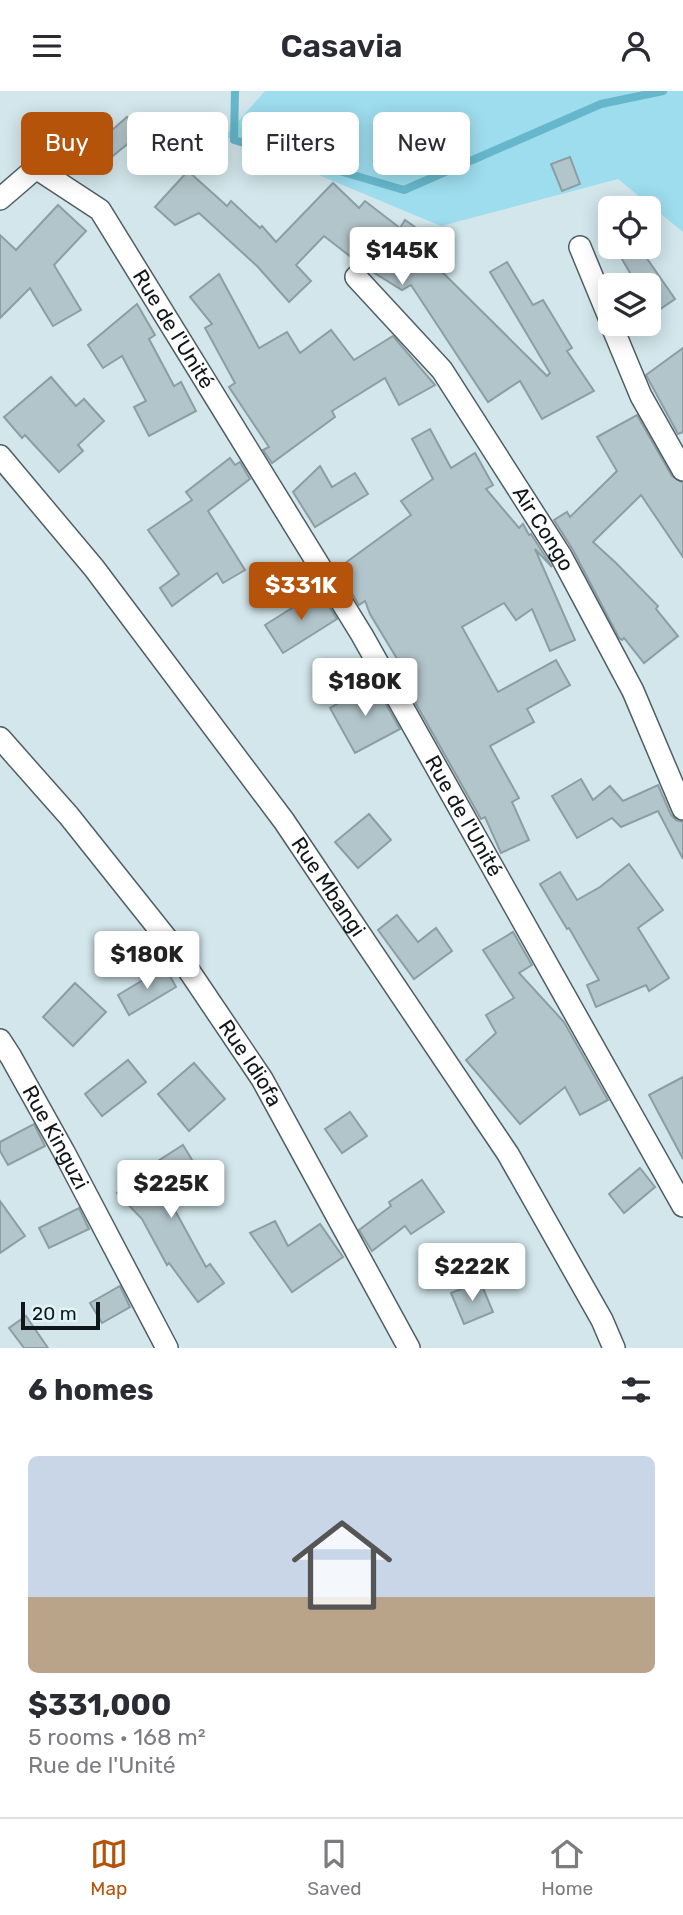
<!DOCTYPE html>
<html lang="en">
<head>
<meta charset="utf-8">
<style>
  :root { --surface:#fff; --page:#f7f7f7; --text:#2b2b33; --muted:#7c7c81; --line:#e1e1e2; --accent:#b45309 }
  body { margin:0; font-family:Rubik,sans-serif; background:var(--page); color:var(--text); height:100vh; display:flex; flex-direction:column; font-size:26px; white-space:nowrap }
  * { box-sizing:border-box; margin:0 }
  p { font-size:23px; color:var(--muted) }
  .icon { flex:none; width:38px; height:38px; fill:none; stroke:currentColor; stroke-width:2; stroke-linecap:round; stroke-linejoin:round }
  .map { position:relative; height:1257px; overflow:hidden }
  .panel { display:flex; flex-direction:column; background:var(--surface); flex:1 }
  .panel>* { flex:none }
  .banner { position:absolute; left:21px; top:21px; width:642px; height:63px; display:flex; gap:14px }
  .tools { position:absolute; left:598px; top:105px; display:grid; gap:14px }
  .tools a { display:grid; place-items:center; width:63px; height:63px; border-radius:10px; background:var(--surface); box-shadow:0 4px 18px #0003; font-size:35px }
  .scale { position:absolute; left:21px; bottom:18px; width:79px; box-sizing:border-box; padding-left:7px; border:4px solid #101718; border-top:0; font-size:19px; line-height:24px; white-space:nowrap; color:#101718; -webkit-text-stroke:5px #dff3f8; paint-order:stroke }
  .price { position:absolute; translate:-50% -60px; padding:0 16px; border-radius:7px; background:#fff; color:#222; font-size:23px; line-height:46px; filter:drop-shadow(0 2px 4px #0008) }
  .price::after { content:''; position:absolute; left:50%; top:42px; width:21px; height:16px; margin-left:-10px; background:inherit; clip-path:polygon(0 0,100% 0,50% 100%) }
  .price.selected { background:var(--accent); color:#fff }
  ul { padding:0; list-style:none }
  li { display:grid; align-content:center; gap:14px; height:371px; padding:0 28px }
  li+li { border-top:2px solid var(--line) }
  li span { display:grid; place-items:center; height:217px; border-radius:10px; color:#555 }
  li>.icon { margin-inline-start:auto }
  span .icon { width:126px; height:126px; fill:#fffc; stroke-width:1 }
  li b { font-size:30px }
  h2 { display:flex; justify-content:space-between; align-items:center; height:84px; padding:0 28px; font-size:30px }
  .pill { padding:0 24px; border-radius:10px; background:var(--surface); box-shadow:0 4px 18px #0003; font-size:24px; line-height:63px }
  .pill.selected { background:var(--accent); color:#fff }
  header { display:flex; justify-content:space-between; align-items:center; height:91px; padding:0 28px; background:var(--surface); font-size:32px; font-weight:600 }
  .dock { display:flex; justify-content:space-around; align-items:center; height:98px; border-top:2px solid var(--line); background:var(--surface); font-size:19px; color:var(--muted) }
  .dock a { display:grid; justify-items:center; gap:4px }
  .dock .selected { color:var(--accent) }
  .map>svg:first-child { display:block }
  .green { fill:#9dddee }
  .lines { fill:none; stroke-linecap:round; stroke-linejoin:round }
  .stream { stroke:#66b7cb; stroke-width:8 }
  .building { fill:#b2c5cb; stroke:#8c9ea3; stroke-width:2 }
  .minor-casing { stroke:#4e5f64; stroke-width:24 }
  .minor { stroke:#fff; stroke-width:21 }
  .labels { text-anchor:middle; stroke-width:6; stroke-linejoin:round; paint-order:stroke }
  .street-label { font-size:21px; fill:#101718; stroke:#dff3f8 }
</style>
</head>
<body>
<header><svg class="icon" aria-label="menu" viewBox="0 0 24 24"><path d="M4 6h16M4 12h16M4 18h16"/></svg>Casavia<svg class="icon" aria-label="person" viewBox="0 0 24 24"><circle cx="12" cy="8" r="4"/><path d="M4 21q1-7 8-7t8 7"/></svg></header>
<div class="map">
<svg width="683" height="1257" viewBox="0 0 683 1257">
  <rect width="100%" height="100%" fill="#d2e6eb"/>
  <polygon class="green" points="265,0 683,0 683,141 618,88 441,135 225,45"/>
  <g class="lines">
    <polyline class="stream" points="235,0 234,49 404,99 601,13 663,0"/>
  </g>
  <g class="building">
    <polygon points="127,26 141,42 109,68 96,53"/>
    <polygon points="570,66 580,93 562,100 551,73"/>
    <polygon points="188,80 227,115 231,110 260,137 262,135 276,151 333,92 359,117 365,110 400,137 405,129 422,141 414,153 547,285 550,282 490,181 507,171 533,214 543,209 572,257 567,260 594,300 542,328 520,290 488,311 411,194 402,199 360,173 324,145 296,174 311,190 289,211 257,175 199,122 175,134 155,116"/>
    <polygon points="58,114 86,140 54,174 81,219 53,235 30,197 0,227 0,144 16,159"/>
    <polygon points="615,156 639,156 675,208 653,223 649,217 649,194 637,194"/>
    <polygon points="219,183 259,257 287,241 300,262 331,239 354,269 393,245 435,294 399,314 385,287 332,320 335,326 272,372 263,359 269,356 229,296 235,292 205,237 212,233 190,206"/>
    <polygon points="137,213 155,244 149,248 174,295 181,291 196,320 149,345 134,316 146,310 122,265 103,277 88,254"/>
    <polygon points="683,257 683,341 678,343 646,284"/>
    <polygon points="51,286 76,315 84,308 104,330 78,354 83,360 59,381 25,344 22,347 4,326"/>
    <polygon points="637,324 672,385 683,392 683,466 641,404 593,451 616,472 658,515 656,518 678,545 644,572 624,547 622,549 619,547 573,459 554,429 567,421 570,426 617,380 597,346"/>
    <polygon points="430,338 451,377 475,362 493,394 486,398 519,437 523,433 529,444 531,443 552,476 535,458 575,549 550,560 532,518 516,529 504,512 462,536 498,601 556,569 570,594 527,618 534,631 490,655 519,707 512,711 529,749 501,762 485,726 481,728 397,579 402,576 370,523 365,510 359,514 337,478 411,424 401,410 433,388 412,348"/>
    <polygon points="230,367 235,374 240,371 250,388 208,420 245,479 223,492 217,482 172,515 160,497 179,483 148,439 192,409 186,401"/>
    <polygon points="320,375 332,396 355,382 368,403 315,436 293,401"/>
    <polygon points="319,500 337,528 283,562 265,534"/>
    <polygon points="374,592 400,638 355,662 330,617"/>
    <polygon points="581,688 593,709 610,695 623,710 658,694 671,724 676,729 683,731 683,768 658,720 621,736 612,727 577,747 552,705"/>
    <polygon points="369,723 391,749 358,777 335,751"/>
    <polygon points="629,773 663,819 638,837 669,887 649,900 646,894 596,916 587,894 599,889 569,837 567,838 540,793 560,781 577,809 600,796"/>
    <polygon points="397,824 418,851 436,837 452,860 414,888 378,839"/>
    <polygon points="513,841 532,874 519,882 564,931 608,1009 580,1024 565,996 520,1033 466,969 496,942 486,924 514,907 483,859"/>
    <polygon points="165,876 176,896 129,924 118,904"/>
    <polygon points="75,892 106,921 73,955 43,926"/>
    <polygon points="128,969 146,991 102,1025 85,1003"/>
    <polygon points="194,972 225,1008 189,1040 158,1003"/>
    <polygon points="683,986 683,1068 649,1004"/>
    <polygon points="350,1021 367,1045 342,1062 325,1038"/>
    <polygon points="34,1033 45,1055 8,1074 0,1060 0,1051"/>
    <polygon points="183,1054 200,1082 166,1103 206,1176 210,1173 224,1192 198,1211 169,1172 167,1174 142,1128 117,1102 136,1084"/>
    <polygon points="640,1077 655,1096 624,1122 609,1103"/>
    <polygon points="422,1089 444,1121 411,1143 405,1135 372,1160 359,1139 391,1115 389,1111"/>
    <polygon points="0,1110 25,1145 0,1162"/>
    <polygon points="79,1117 89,1138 49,1157 39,1137"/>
    <polygon points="275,1130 288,1155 320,1133 343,1166 292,1201 250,1142"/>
    <polygon points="480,1190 493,1221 464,1233 451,1202"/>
    <polygon points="120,1195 130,1216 102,1232 90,1212"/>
    <polygon points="26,1225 48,1257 24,1257 9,1237"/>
  </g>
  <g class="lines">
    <defs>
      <g id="minor">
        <path id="s1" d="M0 108 36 77 100 119 362 544 683 1115"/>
        <polyline points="580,156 611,231"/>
        <path id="s2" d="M356 186 442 279 561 465 633 600 683 718"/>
        <polyline points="611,233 641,305 683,379"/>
        <path id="s3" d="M0 365 94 477 284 730 508 1063 602 1229 614 1257"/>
        <path id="s4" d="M0 647 69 725 171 853 262 988 409 1257"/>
        <path id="s5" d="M0 949 11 966 64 1061 167 1257"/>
      </g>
    </defs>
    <use href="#minor" class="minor-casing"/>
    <use href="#minor" class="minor"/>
  </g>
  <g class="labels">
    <g class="street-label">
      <text dy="7" stroke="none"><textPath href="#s1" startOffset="264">Rue de l'Unité</textPath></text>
      <text dy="7" stroke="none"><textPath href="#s2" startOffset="315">Air Congo</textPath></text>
      <text dy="7" stroke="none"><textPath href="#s1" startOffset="831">Rue de l'Unité</textPath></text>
      <text dy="7" stroke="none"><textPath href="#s3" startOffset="542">Rue Mbangi</textPath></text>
      <text dy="7" stroke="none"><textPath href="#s4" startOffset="411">Rue Idiofa</textPath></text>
      <text dy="7" stroke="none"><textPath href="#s5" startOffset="112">Rue Kinguzi</textPath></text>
    </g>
  </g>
</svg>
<div class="tools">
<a><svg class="icon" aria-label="locate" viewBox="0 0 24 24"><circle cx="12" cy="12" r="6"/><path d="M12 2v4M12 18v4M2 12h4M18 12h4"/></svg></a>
<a><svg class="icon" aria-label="layers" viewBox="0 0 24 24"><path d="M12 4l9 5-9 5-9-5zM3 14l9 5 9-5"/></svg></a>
</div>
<div class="scale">20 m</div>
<b class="price" style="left:402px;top:196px">$145K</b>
<b class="price selected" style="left:301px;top:531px">$331K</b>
<b class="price" style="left:365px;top:627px">$180K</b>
<b class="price" style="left:147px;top:900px">$180K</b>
<b class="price" style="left:171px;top:1129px">$225K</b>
<b class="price" style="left:472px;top:1212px">$222K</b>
<div class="banner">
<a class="pill selected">Buy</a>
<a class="pill">Rent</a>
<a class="pill">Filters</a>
<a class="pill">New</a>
</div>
</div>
<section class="panel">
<h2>6 homes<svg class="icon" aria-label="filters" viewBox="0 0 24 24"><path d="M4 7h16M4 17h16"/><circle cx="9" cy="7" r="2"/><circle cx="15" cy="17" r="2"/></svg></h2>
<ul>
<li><span style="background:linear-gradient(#c9d6e8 65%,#b9a48a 0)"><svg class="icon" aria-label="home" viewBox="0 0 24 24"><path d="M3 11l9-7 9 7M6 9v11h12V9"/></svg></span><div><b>$331,000</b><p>5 rooms · 168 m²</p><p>Rue de l'Unité</p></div></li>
</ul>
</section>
<nav class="dock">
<a class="selected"><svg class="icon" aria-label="map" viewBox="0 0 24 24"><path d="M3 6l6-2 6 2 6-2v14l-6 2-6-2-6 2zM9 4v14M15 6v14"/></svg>Map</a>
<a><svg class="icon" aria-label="saved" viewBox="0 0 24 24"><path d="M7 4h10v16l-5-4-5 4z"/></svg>Saved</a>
<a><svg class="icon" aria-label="home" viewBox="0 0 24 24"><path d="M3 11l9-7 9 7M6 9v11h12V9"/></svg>Home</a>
</nav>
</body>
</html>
